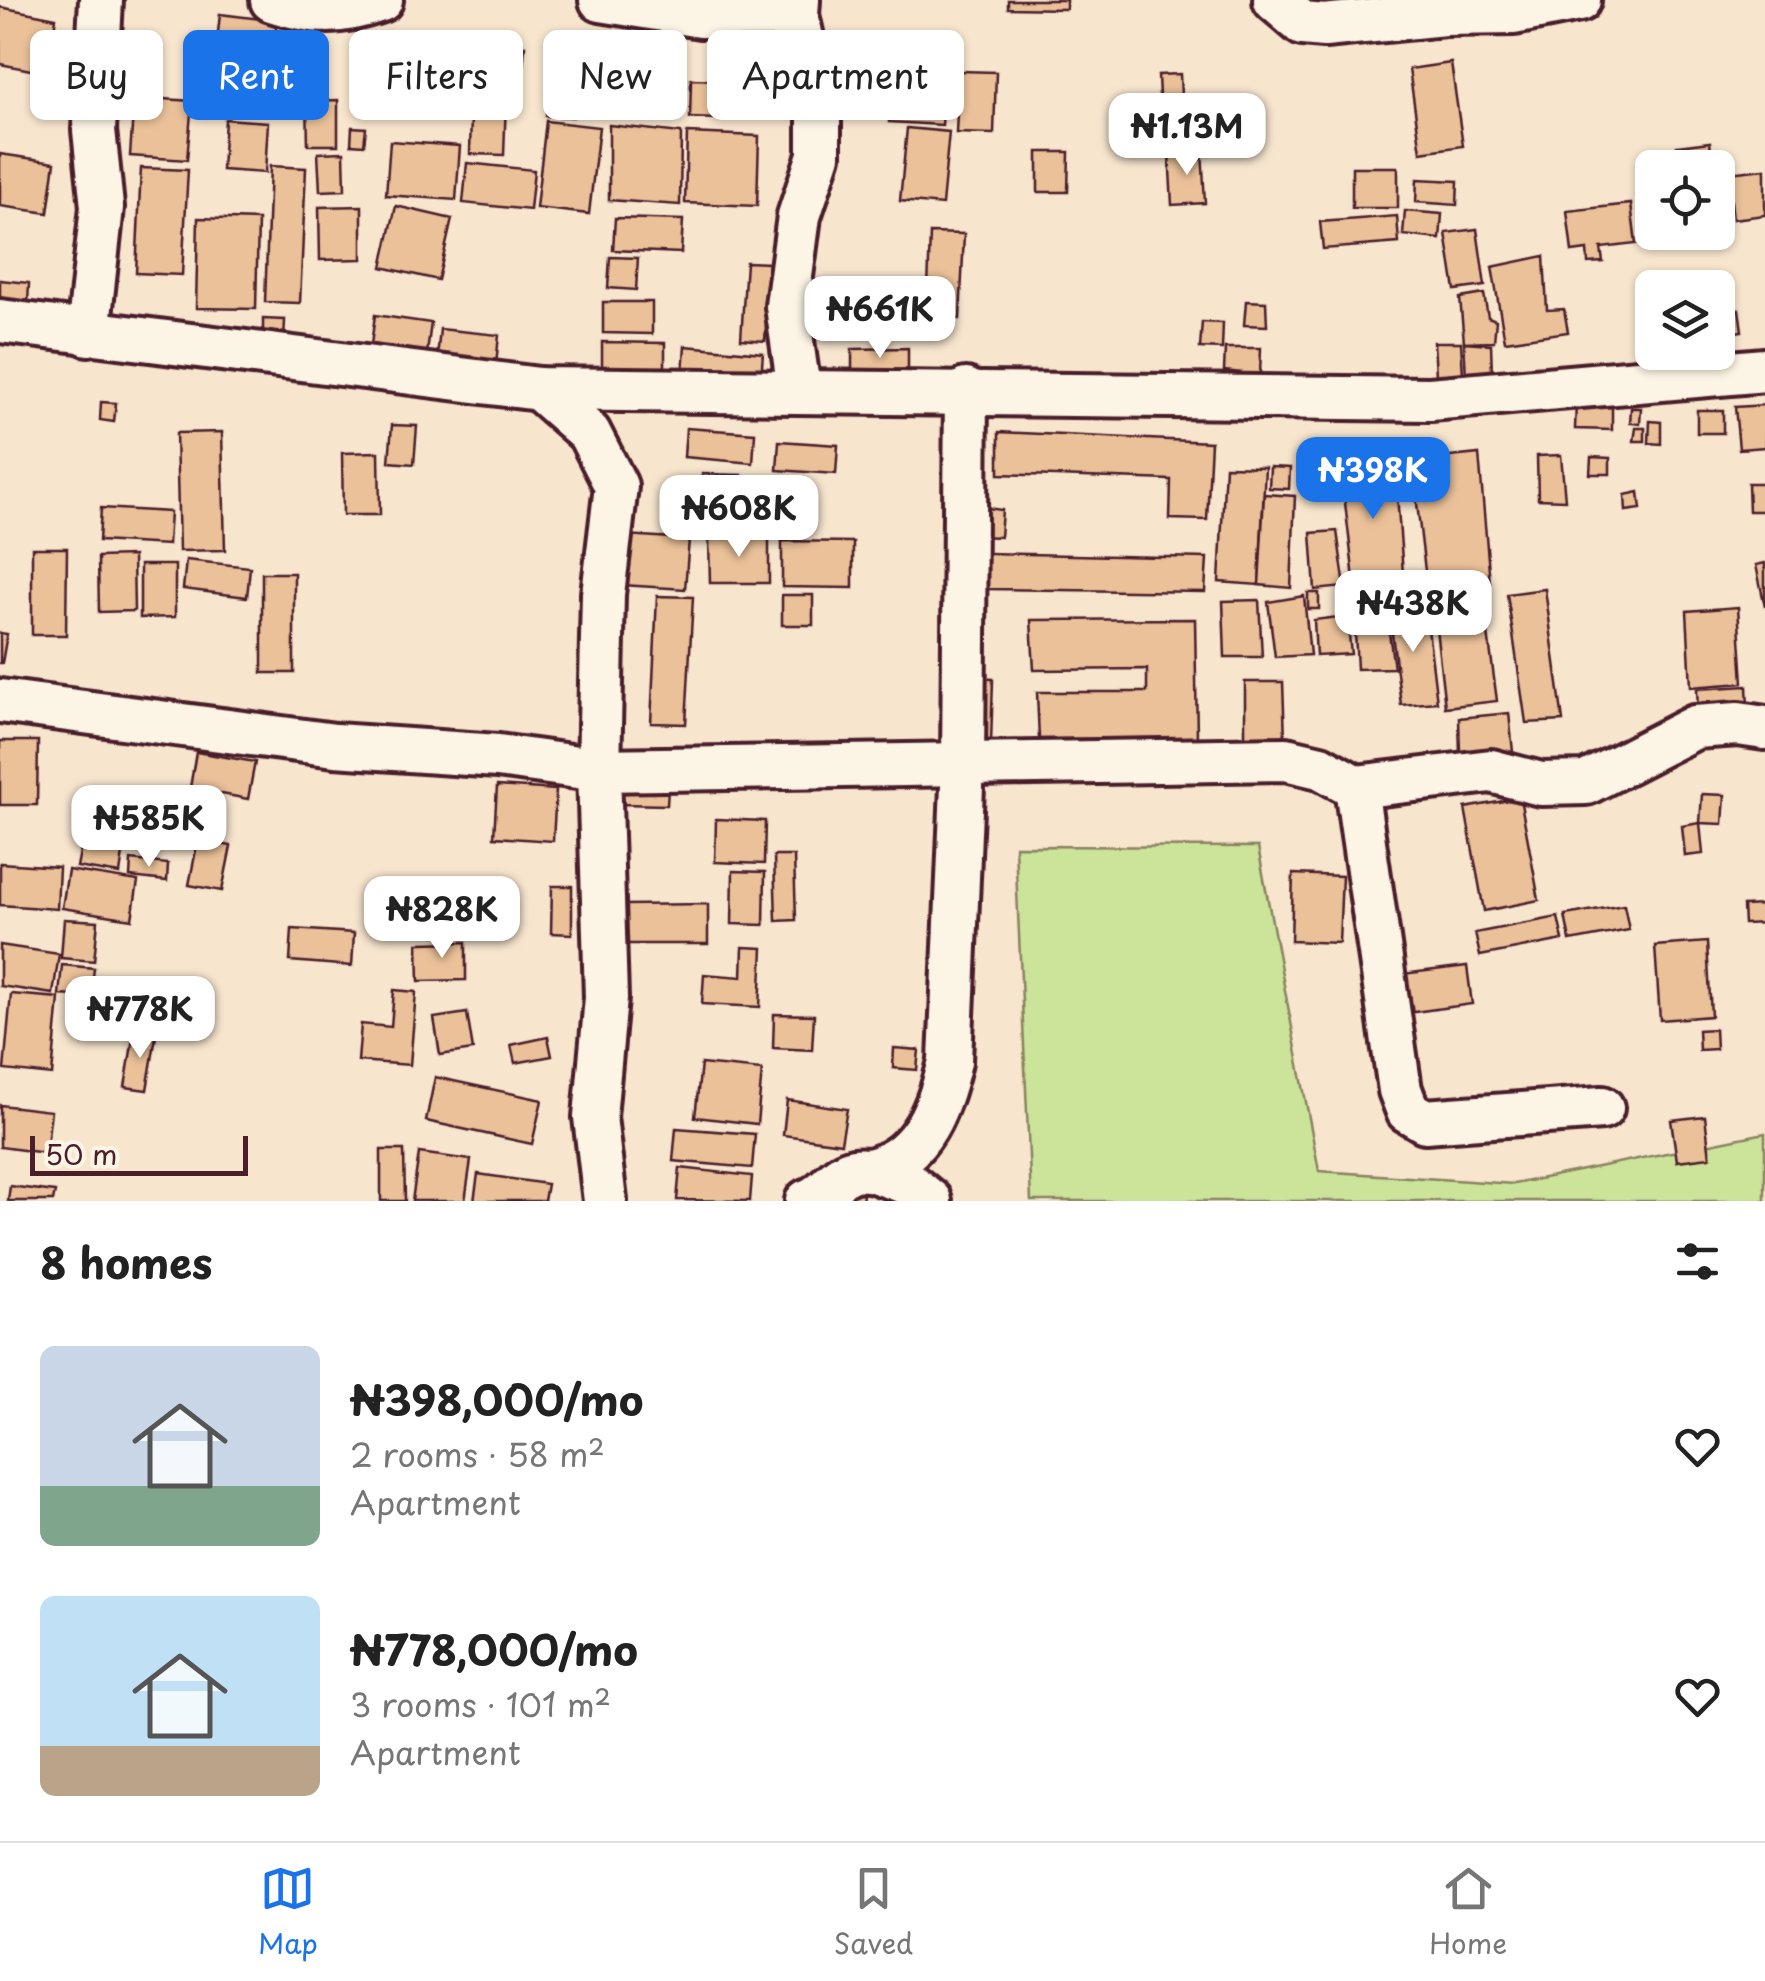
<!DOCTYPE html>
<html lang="en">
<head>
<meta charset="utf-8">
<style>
  :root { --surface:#fff; --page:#f6f6f6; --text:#222; --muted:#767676; --line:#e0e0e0; --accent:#1a73e8 }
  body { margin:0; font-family:"Playpen Sans",sans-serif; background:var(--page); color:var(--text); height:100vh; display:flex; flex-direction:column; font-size:38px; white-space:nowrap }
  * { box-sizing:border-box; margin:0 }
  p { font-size:32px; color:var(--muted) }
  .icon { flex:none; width:55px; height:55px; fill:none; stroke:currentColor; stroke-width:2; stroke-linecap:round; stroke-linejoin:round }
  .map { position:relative; height:1201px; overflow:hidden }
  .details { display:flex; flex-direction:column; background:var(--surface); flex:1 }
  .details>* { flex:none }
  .guide { position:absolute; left:30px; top:30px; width:1000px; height:90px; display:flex; gap:20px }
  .fabs { position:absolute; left:1635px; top:150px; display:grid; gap:20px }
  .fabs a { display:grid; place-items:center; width:100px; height:100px; border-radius:15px; background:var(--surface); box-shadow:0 2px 8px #0004; font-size:50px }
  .scale { position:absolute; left:30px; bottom:25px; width:218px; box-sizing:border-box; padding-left:10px; border:5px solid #4a1f2b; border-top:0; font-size:28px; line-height:35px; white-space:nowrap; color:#4a1f2b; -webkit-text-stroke:8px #fcf5e5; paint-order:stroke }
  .price { position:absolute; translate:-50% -85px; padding:0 22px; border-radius:20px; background:#fff; color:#222; font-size:32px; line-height:65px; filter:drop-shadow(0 2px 5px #0008) }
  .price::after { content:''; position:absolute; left:50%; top:60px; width:30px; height:22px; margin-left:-15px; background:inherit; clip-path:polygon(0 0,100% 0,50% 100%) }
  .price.on { background:var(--accent); color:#fff }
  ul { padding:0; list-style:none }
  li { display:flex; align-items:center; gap:30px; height:250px; padding:0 40px }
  li span { display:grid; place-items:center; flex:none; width:280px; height:200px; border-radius:15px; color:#555 }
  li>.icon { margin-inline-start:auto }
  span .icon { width:120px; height:120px; fill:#fffc; stroke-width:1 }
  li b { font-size:42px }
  h2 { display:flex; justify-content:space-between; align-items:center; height:120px; padding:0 40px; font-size:42px }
  .pill { padding:0 35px; border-radius:15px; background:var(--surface); box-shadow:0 2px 8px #0004; font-size:35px; line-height:90px }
  .pill.on { background:var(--accent); color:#fff }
  .menu { display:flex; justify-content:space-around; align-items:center; height:140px; border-top:2px solid var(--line); background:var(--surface); font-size:28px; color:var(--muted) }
  .menu a { display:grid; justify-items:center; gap:5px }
  .menu .on { color:var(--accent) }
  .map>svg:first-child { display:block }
  .green { fill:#cbe49a; stroke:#8a8262; stroke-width:2.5 }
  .building { fill:#eac199; stroke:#4a1f2b; stroke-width:2.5 }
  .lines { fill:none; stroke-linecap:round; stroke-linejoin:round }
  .minor-casing { stroke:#4a1f2b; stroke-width:50 }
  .minor { stroke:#fcf5e5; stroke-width:42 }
</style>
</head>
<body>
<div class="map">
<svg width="1765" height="1201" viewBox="0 0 1765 1201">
  <rect width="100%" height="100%" fill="#f7e5ce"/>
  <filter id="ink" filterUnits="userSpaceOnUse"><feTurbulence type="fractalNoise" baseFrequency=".01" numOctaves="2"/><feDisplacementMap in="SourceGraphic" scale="20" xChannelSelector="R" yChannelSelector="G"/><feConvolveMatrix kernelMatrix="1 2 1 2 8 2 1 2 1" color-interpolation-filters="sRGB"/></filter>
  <g filter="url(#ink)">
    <polygon class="green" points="1015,846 1258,847 1319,1171 1514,1184 1765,1133 1765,1201 1031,1201"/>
    <g class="building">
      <polygon points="1008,0 1066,0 1066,9 1008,8"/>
      <polygon points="0,7 56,18 46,73 0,64"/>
      <polygon points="220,14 277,21 267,112 210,105"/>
      <polygon points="300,30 318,32 316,58 298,56"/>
      <polygon points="491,43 525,46 523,68 489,65"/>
      <polygon points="549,58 576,60 573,117 546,116"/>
      <polygon points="857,61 945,66 943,106 854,101"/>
      <polygon points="1451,63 1463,146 1421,152 1409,69"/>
      <polygon points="959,71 996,72 994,134 956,133"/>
      <polygon points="472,72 507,73 504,155 470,154"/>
      <polygon points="1180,74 1183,139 1161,140 1158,75"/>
      <polygon points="691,79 719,80 718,119 690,118"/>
      <polygon points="134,97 192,101 187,160 130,156"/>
      <polygon points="338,100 338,145 308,145 307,101"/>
      <polygon points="890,109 943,111 942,125 889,122"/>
      <polygon points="225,119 268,122 265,173 222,170"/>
      <polygon points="546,121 599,127 589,214 536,208"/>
      <polygon points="609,125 681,133 680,205 609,200"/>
      <polygon points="352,127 366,128 364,145 351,144"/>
      <polygon points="907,128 949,132 942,205 900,201"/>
      <polygon points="687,133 759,136 757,206 685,203"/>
      <polygon points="390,141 460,146 456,200 386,195"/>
      <polygon points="1710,142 1713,168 1679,168 1677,146"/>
      <polygon points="1202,150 1205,203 1172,205 1169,152"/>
      <polygon points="344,152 345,190 320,191 318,153"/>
      <polygon points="1038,152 1069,152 1068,192 1038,192"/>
      <polygon points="0,154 55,162 48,213 0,206"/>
      <polygon points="467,163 534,170 530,210 463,203"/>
      <polygon points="270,166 306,168 300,303 265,302"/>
      <rect x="1352" y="167" width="46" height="41"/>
      <polygon points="141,168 188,170 182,275 136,273"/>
      <polygon points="1765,169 1765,215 1733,219 1728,173"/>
      <polygon points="1417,179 1458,181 1457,205 1416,202"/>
      <polygon points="1631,204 1636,244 1601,248 1603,262 1588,263 1587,250 1572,252 1567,211"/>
      <polygon points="362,206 362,259 320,260 319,207"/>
      <polygon points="396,206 452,219 438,280 382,267"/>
      <polygon points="1405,211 1442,214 1440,239 1403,235"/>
      <polygon points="1397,216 1399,243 1323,249 1320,222"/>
      <polygon points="198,218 258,220 256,309 196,308"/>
      <polygon points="615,218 683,220 681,253 613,250"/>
      <polygon points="1477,229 1485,286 1455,290 1446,233"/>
      <polygon points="930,233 964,234 960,319 927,317"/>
      <polygon points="1544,256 1547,310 1564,309 1568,332 1505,341 1492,267"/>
      <polygon points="610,257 638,258 636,290 608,288"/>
      <polygon points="746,262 770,263 765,341 741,339"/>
      <polygon points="0,280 29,283 28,304 0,302"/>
      <polygon points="1484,294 1488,317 1496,320 1494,341 1464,342 1460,298"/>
      <polygon points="1246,301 1266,302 1267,326 1244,325"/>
      <polygon points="603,302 652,302 652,334 603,333"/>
      <polygon points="1739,309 1742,331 1718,335 1718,312"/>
      <polygon points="375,315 431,323 427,353 371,345"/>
      <polygon points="263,319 285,320 284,342 263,342"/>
      <polygon points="1202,322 1223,323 1222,349 1200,348"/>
      <polygon points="440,329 499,335 496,365 437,359"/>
      <polygon points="602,342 665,343 665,368 602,367"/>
      <polygon points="1434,342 1461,342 1463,375 1436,375"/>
      <polygon points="1464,342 1491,344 1492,375 1466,376"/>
      <polygon points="685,346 763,353 761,379 683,372"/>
      <polygon points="908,348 908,373 852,373 852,349"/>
      <polygon points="1225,348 1261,348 1260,375 1224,371"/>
      <polygon points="101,402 116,403 114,422 100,420"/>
      <polygon points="1576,403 1612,404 1612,430 1575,429"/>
      <polygon points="1765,405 1765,447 1739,449 1735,407"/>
      <polygon points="1631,408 1641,408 1640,424 1630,423"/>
      <rect x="1697" y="410" width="26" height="23"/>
      <polygon points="1650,421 1661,422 1661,444 1649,443"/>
      <polygon points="392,425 417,426 414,464 389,462"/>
      <polygon points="686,428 755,433 753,463 684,457"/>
      <polygon points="1636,428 1645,428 1645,441 1634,441"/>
      <polygon points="222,432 225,550 179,551 176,433"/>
      <polygon points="999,432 1211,442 1207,520 1170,519 1171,480 999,474"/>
      <polygon points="779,441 838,445 836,474 777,470"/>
      <polygon points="379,452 380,515 343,515 342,453"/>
      <polygon points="1479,454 1490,583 1427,588 1412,461"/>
      <polygon points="1561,455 1565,500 1538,499 1537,456"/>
      <polygon points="1591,457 1610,458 1610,474 1590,474"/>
      <polygon points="1225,466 1265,467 1259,585 1219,582"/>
      <polygon points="1270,467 1290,468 1289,489 1269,488"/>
      <polygon points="1341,469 1395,469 1403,573 1354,579"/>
      <polygon points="702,474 742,475 741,529 701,528"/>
      <polygon points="1748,483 1763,483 1764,511 1749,511"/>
      <polygon points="1639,492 1641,509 1626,511 1625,495"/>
      <polygon points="1264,494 1295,496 1291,588 1259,585"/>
      <polygon points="980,507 1002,510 1000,537 979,536"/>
      <polygon points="101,508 170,512 168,545 99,541"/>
      <polygon points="1337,531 1345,587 1315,590 1311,533"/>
      <polygon points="625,535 689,539 685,589 622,585"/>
      <polygon points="709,538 769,538 769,583 710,583"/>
      <polygon points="782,541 853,542 853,588 782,587"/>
      <polygon points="32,548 67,548 66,635 32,635"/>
      <polygon points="986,553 1207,558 1205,592 984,589"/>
      <polygon points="133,556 134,611 99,612 98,557"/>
      <polygon points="186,560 250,567 247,597 183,589"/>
      <polygon points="1765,563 1765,607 1756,565"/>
      <polygon points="140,565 175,565 175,617 140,618"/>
      <rect x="262" y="573" width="32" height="100"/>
      <polygon points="1545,589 1563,721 1526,723 1507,594"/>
      <rect x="1308" y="593" width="11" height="16"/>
      <rect x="782" y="595" width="31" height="30"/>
      <polygon points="657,596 693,597 686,724 651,723"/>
      <polygon points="1304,596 1310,655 1275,657 1268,602"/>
      <polygon points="1259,600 1262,657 1225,657 1223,601"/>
      <polygon points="1484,602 1497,701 1445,707 1434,611"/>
      <polygon points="1425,604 1437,702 1401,705 1389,609"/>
      <polygon points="1738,607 1743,683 1691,687 1687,611"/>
      <polygon points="1386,611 1394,668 1357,669 1354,614"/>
      <polygon points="1347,616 1351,654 1316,656 1314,620"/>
      <polygon points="1195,619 1197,738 1039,739 1037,692 1147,692 1147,669 1034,670 1031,620"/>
      <polygon points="0,633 7,634 2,663 0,663"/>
      <polygon points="975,678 993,679 991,744 973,744"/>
      <polygon points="1245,682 1283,682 1285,740 1245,742"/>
      <polygon points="1747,686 1748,708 1698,711 1697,689"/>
      <polygon points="1509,713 1513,752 1460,754 1459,718"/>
      <polygon points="0,741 38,741 37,805 0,805"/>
      <polygon points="196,752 255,762 248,799 190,788"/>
      <polygon points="497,786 556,790 553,841 494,837"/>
      <polygon points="618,789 668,789 667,805 618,804"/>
      <polygon points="1702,794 1725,795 1723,824 1700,823"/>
      <polygon points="1520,798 1539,900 1484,911 1465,808"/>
      <polygon points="716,819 765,821 764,864 715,862"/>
      <polygon points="93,823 124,830 121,848 89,841"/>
      <polygon points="1700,823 1703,854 1685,856 1682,826"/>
      <polygon points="198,840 231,846 222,891 189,885"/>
      <polygon points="81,846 123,853 120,874 77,867"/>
      <polygon points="774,856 794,856 796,920 776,921"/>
      <polygon points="131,860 168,864 167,881 130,877"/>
      <polygon points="0,863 59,867 57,909 0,905"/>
      <polygon points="68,870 138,881 132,919 62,908"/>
      <polygon points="733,871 765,872 764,925 732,924"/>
      <polygon points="1293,874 1342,876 1339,943 1291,941"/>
      <polygon points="552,886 572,886 572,934 551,933"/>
      <polygon points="708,904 708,944 623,944 623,905"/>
      <polygon points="1624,905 1629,930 1570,941 1565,915"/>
      <polygon points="1765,905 1765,923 1744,924 1743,906"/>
      <polygon points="1558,917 1563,940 1480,956 1475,933"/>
      <polygon points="64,919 98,921 94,961 61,958"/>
      <polygon points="292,929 354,933 352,966 290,961"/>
      <polygon points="466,942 466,980 419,981 418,943"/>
      <polygon points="1707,942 1711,1016 1660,1020 1655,946"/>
      <polygon points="0,945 59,954 53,994 0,986"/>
      <polygon points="743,947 763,948 760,1007 702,1004 704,974 742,977"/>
      <polygon points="62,965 94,968 91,997 59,995"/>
      <polygon points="1467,966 1472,1004 1407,1013 1402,974"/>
      <polygon points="394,990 416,992 410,1065 358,1061 361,1024 391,1027"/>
      <polygon points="11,994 59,998 52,1075 4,1070"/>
      <polygon points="467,1013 473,1050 440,1055 434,1018"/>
      <polygon points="774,1014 814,1015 812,1050 773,1048"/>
      <polygon points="1715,1029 1716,1049 1699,1050 1698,1030"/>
      <polygon points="134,1032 156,1036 147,1090 125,1087"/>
      <polygon points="548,1037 552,1056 515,1063 511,1045"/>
      <polygon points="894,1048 919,1050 917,1070 893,1068"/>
      <polygon points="701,1064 762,1070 757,1124 695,1117"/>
      <polygon points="435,1077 542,1100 532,1144 426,1121"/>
      <polygon points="787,1100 847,1109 841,1143 783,1135"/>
      <polygon points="0,1105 51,1111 46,1153 0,1147"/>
      <polygon points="1705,1116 1710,1157 1677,1161 1671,1120"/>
      <polygon points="676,1128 755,1134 752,1168 673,1161"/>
      <polygon points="381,1150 404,1150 405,1201 381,1201"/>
      <polygon points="419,1153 471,1160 465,1201 412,1201"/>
      <polygon points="680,1168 752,1176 750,1201 677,1200"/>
      <polygon points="478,1174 547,1184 544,1201 474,1201"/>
      <polygon points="10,1186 55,1192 53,1201 8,1201"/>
      <polygon points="864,1188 862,1201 836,1201"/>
    </g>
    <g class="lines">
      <defs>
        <g id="minor">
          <path d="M272 0C314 14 339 15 381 0"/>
          <polyline points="601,0 701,16 797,15"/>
          <polyline points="798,0 797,15 819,116 819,155 799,216 787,306 799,390"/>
          <polyline points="1275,0 1303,24 1324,26 1444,14 1514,13 1579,0"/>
          <polyline points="0,321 539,389 1430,399 1765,370"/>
          <polyline points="88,334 102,207 94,130 101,0"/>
          <polyline points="539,389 589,433 616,486 603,594 599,770 606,998 595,1117 605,1201"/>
          <polyline points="0,701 335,745 498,756 599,770 1286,759 1320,767 1356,787 1491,771 1541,784 1586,783 1695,727 1738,724 1765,728"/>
          <polyline points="1356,787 1400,1090 1408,1111 1425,1121 1602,1108"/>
          <polyline points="871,1170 908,1183 930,1201"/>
          <path d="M807 1201C825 1196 834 1176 851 1171 858 1168 867 1171 874 1169 923 1155 940 1105 950 1061L963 764 966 390"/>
        </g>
      </defs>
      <use href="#minor" class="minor-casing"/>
      <use href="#minor" class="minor"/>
    </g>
  </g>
</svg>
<div class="fabs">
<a><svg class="icon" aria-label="locate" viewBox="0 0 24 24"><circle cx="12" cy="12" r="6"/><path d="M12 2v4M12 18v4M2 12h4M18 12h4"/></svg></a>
<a><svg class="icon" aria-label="layers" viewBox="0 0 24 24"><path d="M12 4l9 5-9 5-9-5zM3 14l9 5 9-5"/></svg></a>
</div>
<div class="scale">50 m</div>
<b class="price" style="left:1187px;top:178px">₦1.13M</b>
<b class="price" style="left:880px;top:361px">₦661K</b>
<b class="price on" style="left:1373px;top:522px">₦398K</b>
<b class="price" style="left:739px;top:560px">₦608K</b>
<b class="price" style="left:1413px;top:655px">₦438K</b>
<b class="price" style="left:149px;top:870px">₦585K</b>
<b class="price" style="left:442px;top:961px">₦828K</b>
<b class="price" style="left:140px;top:1061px">₦778K</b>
<div class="guide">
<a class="pill">Buy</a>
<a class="pill on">Rent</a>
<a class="pill">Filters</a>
<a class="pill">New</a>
<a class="pill">Apartment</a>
</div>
</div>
<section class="details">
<h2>8 homes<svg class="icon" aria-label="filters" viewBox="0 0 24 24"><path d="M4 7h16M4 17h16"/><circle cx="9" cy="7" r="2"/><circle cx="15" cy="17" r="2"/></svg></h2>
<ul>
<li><span style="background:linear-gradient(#c9d6e8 70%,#7fa58c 0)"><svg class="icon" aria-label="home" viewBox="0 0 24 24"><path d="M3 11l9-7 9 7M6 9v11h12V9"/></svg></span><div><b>₦398,000/mo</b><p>2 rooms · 58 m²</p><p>Apartment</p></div><svg class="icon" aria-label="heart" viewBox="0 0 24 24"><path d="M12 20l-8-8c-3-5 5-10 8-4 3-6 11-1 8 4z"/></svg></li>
<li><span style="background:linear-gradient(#bfe0f5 75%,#b9a48a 0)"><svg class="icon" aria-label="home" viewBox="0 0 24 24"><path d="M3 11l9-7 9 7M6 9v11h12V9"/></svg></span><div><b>₦778,000/mo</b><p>3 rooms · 101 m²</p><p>Apartment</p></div><svg class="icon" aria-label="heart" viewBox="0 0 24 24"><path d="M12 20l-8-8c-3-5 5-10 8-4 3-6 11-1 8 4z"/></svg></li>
</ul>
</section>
<nav class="menu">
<a class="on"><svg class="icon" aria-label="map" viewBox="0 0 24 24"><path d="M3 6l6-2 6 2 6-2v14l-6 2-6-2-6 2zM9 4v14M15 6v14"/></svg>Map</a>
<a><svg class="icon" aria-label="saved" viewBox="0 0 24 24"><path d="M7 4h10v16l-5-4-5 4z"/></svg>Saved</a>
<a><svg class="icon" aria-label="home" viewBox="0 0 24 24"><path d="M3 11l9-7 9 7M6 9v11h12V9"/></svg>Home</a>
</nav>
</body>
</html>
